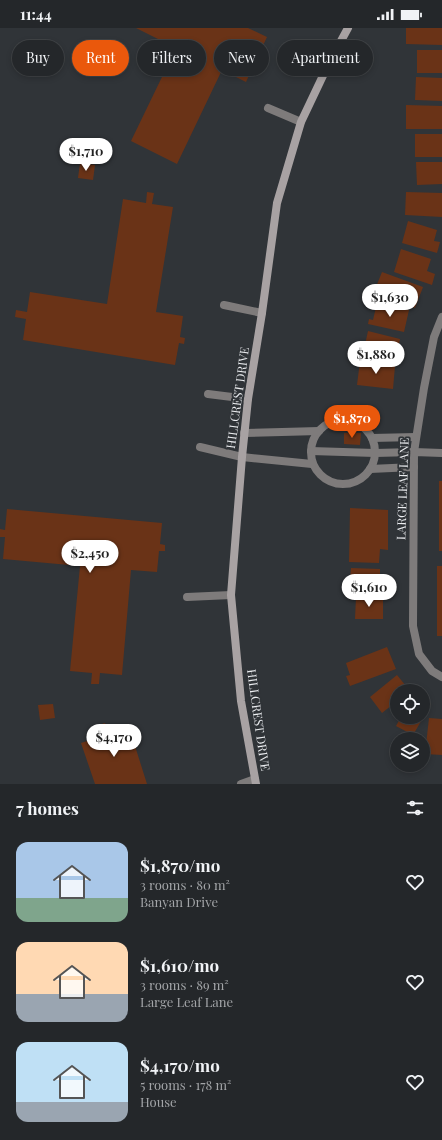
<!DOCTYPE html>
<html lang="en">
<head>
<meta charset="utf-8">
<style>
  :root { --surface:#24272a; --page:#303336; --text:#f1f3f6; --muted:#a3a5a8; --line:#414447; --accent:#ea580c }
  body { margin:0; font-family:"Playfair Display",serif; background:var(--page); color:var(--text); height:100vh; display:flex; flex-direction:column; font-size:15px; white-space:nowrap }
  * { box-sizing:border-box; margin:0 }
  p { font-size:13px; color:var(--muted) }
  .icon { flex:none; width:22px; height:22px; fill:none; stroke:currentColor; stroke-width:2; stroke-linecap:round; stroke-linejoin:round }
  .map { position:relative; height:756px; overflow:hidden }
  .drawer { display:flex; flex-direction:column; background:var(--surface); flex:1 }
  .drawer>* { flex:none }
  .hud { position:absolute; left:12px; top:12px; width:418px; height:36px; display:flex; gap:8px }
  .tools { position:absolute; left:390px; top:656px; display:grid; gap:8px }
  .tools a { display:grid; place-items:center; width:40px; height:40px; border-radius:50%; background:var(--surface); box-shadow:0 2px 6px #0003,0 0 0 1px var(--line); font-size:20px }
  .price { position:absolute; translate:-50% -34px; padding:0 9px; border-radius:14px; background:#fff; color:#222; font-size:13px; line-height:26px; filter:drop-shadow(0 1px 2px #0008) }
  .price::after { content:''; position:absolute; left:50%; top:24px; width:12px; height:9px; margin-left:-6px; background:inherit; clip-path:polygon(0 0,100% 0,50% 100%) }
  .price.on { background:var(--accent); color:#fff }
  ul { padding:0; list-style:none }
  li { display:flex; align-items:center; gap:12px; height:100px; padding:0 16px }
  li span { display:grid; place-items:center; flex:none; width:112px; height:80px; border-radius:12px; color:#555 }
  li>.icon { margin-inline-start:auto }
  span .icon { width:48px; height:48px; fill:#fffc; stroke-width:1 }
  li b { font-size:17px }
  h2 { display:flex; justify-content:space-between; align-items:center; height:48px; padding:0 16px; font-size:17px }
  .tag { padding:0 14px; border-radius:18px; background:var(--surface); box-shadow:0 2px 6px #0003,0 0 0 1px var(--line); font-size:14px; line-height:36px }
  .tag.on { background:var(--accent); color:#fff }
  .status { display:flex; justify-content:space-between; align-items:center; height:28px; padding:0 20px; background:var(--surface); direction:ltr }
  .status svg { height:11px; fill:currentColor }
  .map>svg:first-child { display:block }
  .building { fill:#6a3317 }
  .lines { fill:none; stroke-linecap:round; stroke-linejoin:round }
  .lane { stroke:#7e7b7b; stroke-width:8 }
  .street { stroke:#7e7b7b; stroke-width:8 }
  .secondary { stroke:#a8a2a3; stroke-width:8 }
  .labels { text-anchor:middle; stroke-width:4; stroke-linejoin:round; paint-order:stroke }
  .street-label { font-size:12px; fill:#ebedf0; stroke:#303438 }
</style>
</head>
<body>
<div class="status"><b>11:44</b><svg viewBox="0 0 49 12"><path d="M0 12V9h3v3zM5 12V6h3v6zM10 12V3h3v9zM15 12V0h3v12zM26 1h20v11H26zM47 4h2v5h-2z"/></svg></div>
<div class="map">
<svg width="442" height="756" viewBox="0 0 442 756">
  <rect width="100%" height="100%" fill="#303438"/>
  <g class="building">
    <polygon points="136,0 248,0 267,9 258,28 263,30 260,37 255,34 246,54 222,42 177,136 131,113 176,20"/>
    <polygon points="406,0 442,0 442,17 406,16"/>
    <rect x="417" y="22" width="25" height="23"/>
    <polygon points="416,49 442,50 442,73 415,72"/>
    <polygon points="406,77 442,78 442,101 406,101"/>
    <rect x="415" y="106" width="27" height="23"/>
    <polygon points="416,134 442,134 442,156 417,157"/>
    <polygon points="80,135 95,137 93,152 78,150"/>
    <polygon points="147,164 154,165 152,176 173,179 156,284 183,288 180,309 185,310 184,316 179,315 175,337 23,312 26,291 15,289 16,282 27,284 30,264 107,276 123,171 146,175"/>
    <polygon points="406,164 442,165 442,189 405,187"/>
    <polygon points="408,193 437,202 434,213 440,214 437,225 402,215"/>
    <polygon points="401,221 431,231 427,243 435,246 432,257 394,244"/>
    <polygon points="382,244 423,259 415,280 374,264"/>
    <polygon points="377,275 409,282 404,304 368,296 369,291 373,292"/>
    <polygon points="368,303 400,311 395,334 363,326"/>
    <polygon points="360,333 395,338 393,361 357,357"/>
    <polygon points="344,405 361,405 360,417 344,416"/>
    <rect x="439" y="453" width="3" height="70"/>
    <polygon points="350,480 388,482 388,522 380,521 379,535 349,534"/>
    <polygon points="7,481 162,495 160,516 165,517 165,523 159,523 157,544 131,542 122,647 100,645 99,656 91,656 92,645 70,643 80,538 3,531 5,509 0,509 0,501 5,502"/>
    <rect x="437" y="538" width="5" height="70"/>
    <polygon points="351,540 380,541 380,565 349,564"/>
    <polygon points="356,569 383,569 383,591 355,591"/>
    <polygon points="387,619 396,641 350,658 346,648 350,647 346,635"/>
    <polygon points="397,647 410,663 397,663 397,673 382,685 370,669"/>
    <polygon points="423,671 431,676 413,707 396,698 401,689 423,689"/>
    <polygon points="53,676 55,690 40,692 38,677"/>
    <polygon points="429,690 442,691 442,727 425,726"/>
    <polygon points="105,695 108,706 129,699 147,756 95,756 81,715 102,708 99,697"/>
  </g>
  <g class="lines">
    <g class="lane">
      <polyline points="268,80 301,94"/>
      <polyline points="224,277 262,285"/>
      <polyline points="208,366 248,371"/>
      <polyline points="200,419 242,429"/>
      <polyline points="187,569 231,567"/>
      <polyline points="241,756 255,751"/>
    </g>
    <g class="street">
      <polyline points="442,289 434,309 424,360 414,424 413,598 419,626 432,643 442,649"/>
      <circle cx="343" cy="424" r="32"/>
      <polyline points="244,405 319,403"/>
      <polyline points="372,410 416,409"/>
      <polyline points="311,423 375,425 414,424 442,425"/>
      <polyline points="242,429 312,436"/>
      <polyline points="370,441 414,439"/>
    </g>
    <polyline class="secondary" points="256,756 241,673 231,567 242,429 248,371 262,285 277,175 301,94 329,35 348,0"/>
  </g>
  <g class="labels">
    <g class="street-label">
      <text transform="translate(238 370) rotate(-82)" y="4">HILLCREST DRIVE</text>
      <text transform="translate(403 461) rotate(-88)" y="4">LARGE LEAF LANE</text>
      <text transform="translate(258 692) rotate(82)" y="4">HILLCREST DRIVE</text>
    </g>
  </g>
</svg>
<div class="tools">
<a><svg class="icon" aria-label="locate" viewBox="0 0 24 24"><circle cx="12" cy="12" r="6"/><path d="M12 2v4M12 18v4M2 12h4M18 12h4"/></svg></a>
<a><svg class="icon" aria-label="layers" viewBox="0 0 24 24"><path d="M12 4l9 5-9 5-9-5zM3 14l9 5 9-5"/></svg></a>
</div>
<b class="price" style="left:86px;top:144px">$1,710</b>
<b class="price" style="left:390px;top:290px">$1,630</b>
<b class="price" style="left:376px;top:347px">$1,880</b>
<b class="price on" style="left:352px;top:411px">$1,870</b>
<b class="price" style="left:90px;top:546px">$2,450</b>
<b class="price" style="left:369px;top:580px">$1,610</b>
<b class="price" style="left:114px;top:730px">$4,170</b>
<div class="hud">
<a class="tag">Buy</a>
<a class="tag on">Rent</a>
<a class="tag">Filters</a>
<a class="tag">New</a>
<a class="tag">Apartment</a>
</div>
</div>
<section class="drawer">
<h2>7 homes<svg class="icon" aria-label="filters" viewBox="0 0 24 24"><path d="M4 7h16M4 17h16"/><circle cx="9" cy="7" r="2"/><circle cx="15" cy="17" r="2"/></svg></h2>
<ul>
<li><span style="background:linear-gradient(#a9c7e8 70%,#7fa58c 0)"><svg class="icon" aria-label="home" viewBox="0 0 24 24"><path d="M3 11l9-7 9 7M6 9v11h12V9"/></svg></span><div><b>$1,870/mo</b><p>3 rooms · 80 m²</p><p>Banyan Drive</p></div><svg class="icon" aria-label="heart" viewBox="0 0 24 24"><path d="M12 20l-8-8c-3-5 5-10 8-4 3-6 11-1 8 4z"/></svg></li>
<li><span style="background:linear-gradient(#ffd9b3 65%,#9aa5b1 0)"><svg class="icon" aria-label="home" viewBox="0 0 24 24"><path d="M3 11l9-7 9 7M6 9v11h12V9"/></svg></span><div><b>$1,610/mo</b><p>3 rooms · 89 m²</p><p>Large Leaf Lane</p></div><svg class="icon" aria-label="heart" viewBox="0 0 24 24"><path d="M12 20l-8-8c-3-5 5-10 8-4 3-6 11-1 8 4z"/></svg></li>
<li><span style="background:linear-gradient(#bfe0f5 75%,#9aa5b1 0)"><svg class="icon" aria-label="home" viewBox="0 0 24 24"><path d="M3 11l9-7 9 7M6 9v11h12V9"/></svg></span><div><b>$4,170/mo</b><p>5 rooms · 178 m²</p><p>House</p></div><svg class="icon" aria-label="heart" viewBox="0 0 24 24"><path d="M12 20l-8-8c-3-5 5-10 8-4 3-6 11-1 8 4z"/></svg></li>
</ul>
</section>
</body>
</html>
